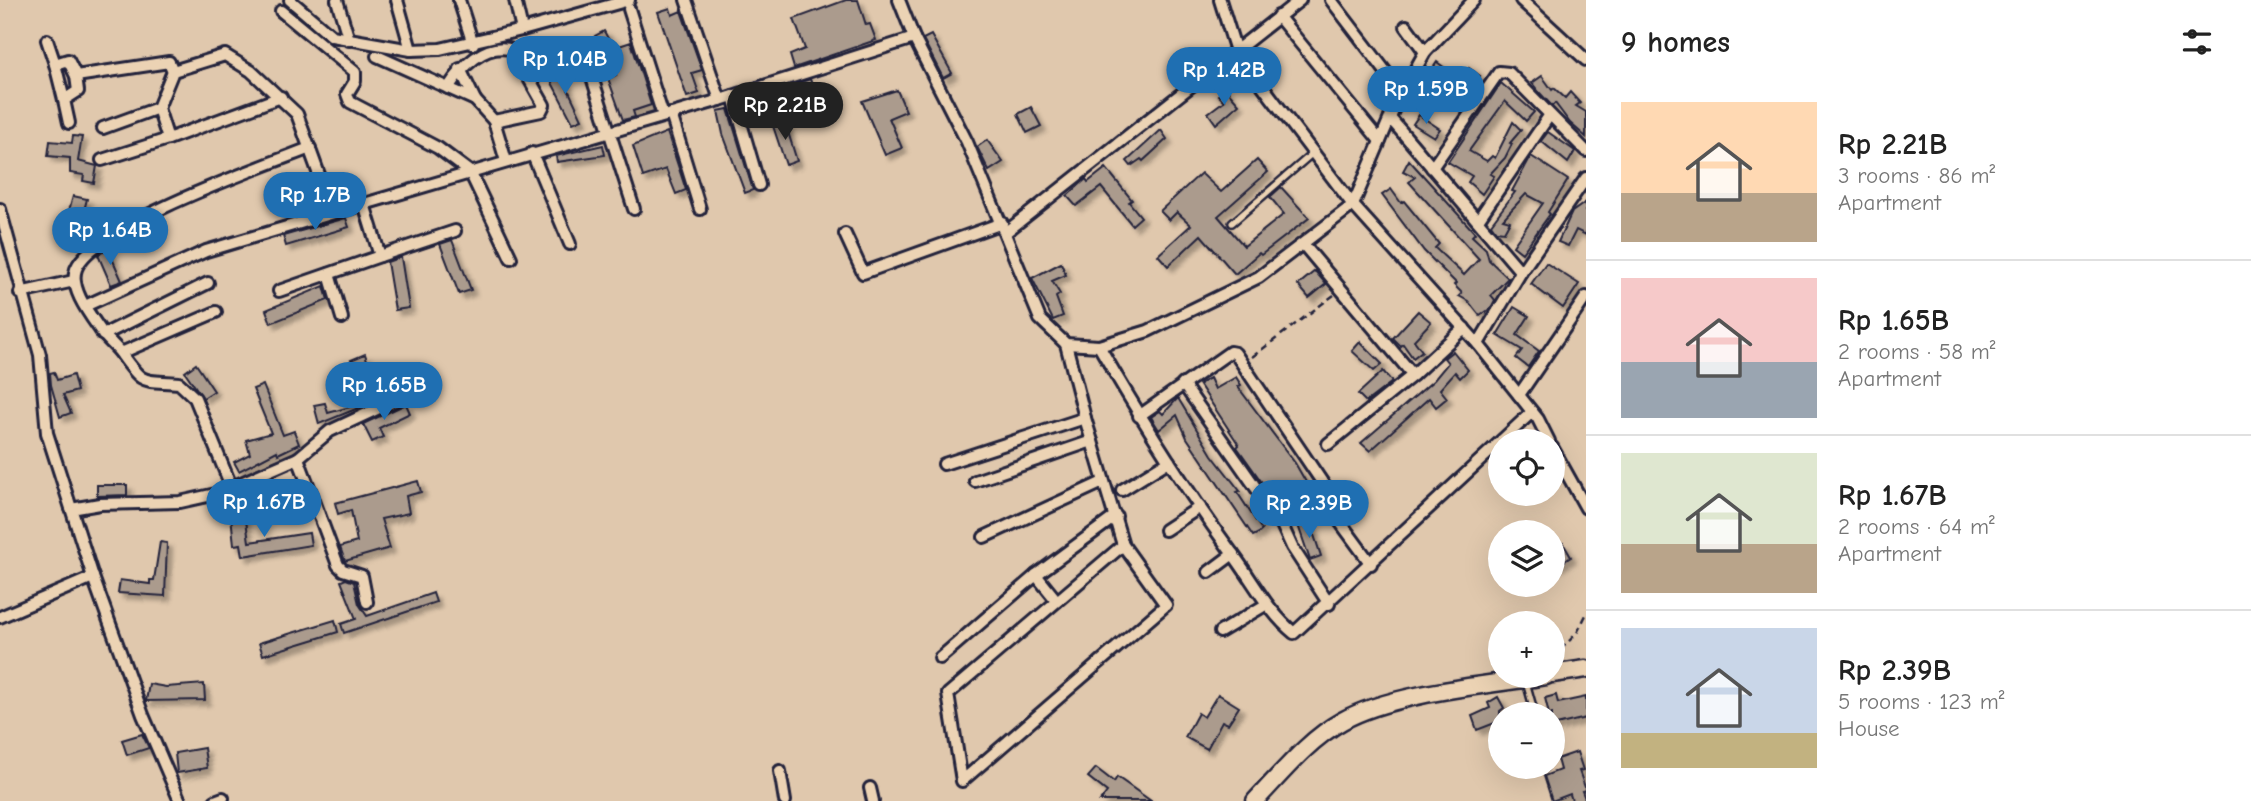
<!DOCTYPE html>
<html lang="en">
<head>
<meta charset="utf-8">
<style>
  :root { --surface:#fff; --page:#f6f6f6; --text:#222; --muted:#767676; --line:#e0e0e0; --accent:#1f6fb2 }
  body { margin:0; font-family:"Comic Neue",sans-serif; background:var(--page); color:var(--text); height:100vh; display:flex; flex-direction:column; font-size:26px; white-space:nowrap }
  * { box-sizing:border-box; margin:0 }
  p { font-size:23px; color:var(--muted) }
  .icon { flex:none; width:38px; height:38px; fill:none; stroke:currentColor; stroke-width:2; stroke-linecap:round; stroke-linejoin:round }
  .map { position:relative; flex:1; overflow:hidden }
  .panel { display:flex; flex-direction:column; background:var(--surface); width:665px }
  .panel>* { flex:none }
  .tools { position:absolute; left:1488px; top:429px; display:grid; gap:14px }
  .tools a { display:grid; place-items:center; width:77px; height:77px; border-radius:50%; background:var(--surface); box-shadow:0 7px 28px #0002; font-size:35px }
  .price { position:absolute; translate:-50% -60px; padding:0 16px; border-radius:24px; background:var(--accent); color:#fff; font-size:23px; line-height:46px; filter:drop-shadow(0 2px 4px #0008) }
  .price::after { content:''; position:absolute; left:50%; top:42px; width:21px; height:16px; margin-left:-10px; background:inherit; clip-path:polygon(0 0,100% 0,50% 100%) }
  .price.active { background:#222; color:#fff }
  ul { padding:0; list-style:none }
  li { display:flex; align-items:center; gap:21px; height:175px; padding:0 35px }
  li+li { border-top:2px solid var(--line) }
  li span { display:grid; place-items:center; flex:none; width:196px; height:140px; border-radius:0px; color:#555 }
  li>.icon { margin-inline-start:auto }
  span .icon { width:84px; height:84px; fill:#fffc; stroke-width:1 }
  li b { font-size:30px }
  h2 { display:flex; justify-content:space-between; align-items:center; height:84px; padding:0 35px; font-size:30px }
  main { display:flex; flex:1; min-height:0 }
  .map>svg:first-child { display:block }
  .building { fill:#ab9b8d; stroke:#22223b; stroke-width:2; filter:url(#shadow) }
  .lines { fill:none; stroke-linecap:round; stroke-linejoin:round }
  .lane-casing { stroke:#22223b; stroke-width:10 }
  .street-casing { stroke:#22223b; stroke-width:16 }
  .secondary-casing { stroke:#22223b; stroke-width:21 }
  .path { stroke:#22223b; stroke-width:2.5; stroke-dasharray:7 5; stroke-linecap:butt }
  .lane { stroke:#ecd3b4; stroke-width:5 }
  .street { stroke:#ecd3b4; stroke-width:10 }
  .secondary { stroke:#ecd3b4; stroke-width:16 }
</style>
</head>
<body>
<main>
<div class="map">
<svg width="1586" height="801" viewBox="0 0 1586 801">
  <defs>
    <filter id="shadow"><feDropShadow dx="5" dy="5" stdDeviation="2" flood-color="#0004"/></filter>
  </defs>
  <rect width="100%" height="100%" fill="#e0c8ad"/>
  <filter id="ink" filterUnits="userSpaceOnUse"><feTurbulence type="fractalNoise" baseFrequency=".0143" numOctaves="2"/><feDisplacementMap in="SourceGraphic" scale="14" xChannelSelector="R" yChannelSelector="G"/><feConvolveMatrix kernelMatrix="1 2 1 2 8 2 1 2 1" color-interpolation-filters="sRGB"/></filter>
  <g filter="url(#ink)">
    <g class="building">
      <polygon points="846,0 858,0 866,25 870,24 876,40 794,68 790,55 805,49 794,19"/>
      <polygon points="670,8 672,15 681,11 702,70 692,73 699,93 687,97 658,12"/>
      <polygon points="604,31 613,48 631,42 651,105 633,111 635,117 623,120 608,78 616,75 595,36"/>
      <polygon points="931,35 952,73 943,78 923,39"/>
      <polygon points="1437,62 1445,68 1432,89 1422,84"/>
      <polygon points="1469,68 1480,76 1471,88 1469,86 1459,102 1450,96"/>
      <polygon points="559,70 582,119 573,123 548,75"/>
      <polygon points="1542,76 1552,90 1554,88 1565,98 1570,92 1580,103 1576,106 1586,112 1586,137 1570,123 1555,103 1552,106 1539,92 1532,83"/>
      <polygon points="810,79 814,90 780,102 776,91"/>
      <polygon points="1501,83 1534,112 1526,121 1505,101 1469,151 1487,161 1492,156 1495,158 1513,122 1521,130 1510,143 1512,144 1505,158 1490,174 1494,176 1482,194 1468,182 1472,176 1448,162"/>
      <polygon points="1226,89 1239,104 1216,124 1208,113 1224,101 1218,95"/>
      <polygon points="897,90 906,111 889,118 902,148 885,155 862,101"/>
      <polygon points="1031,107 1041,126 1027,133 1018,114"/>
      <polygon points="728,109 753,190 745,193 723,134 718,111"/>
      <polygon points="1419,115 1440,129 1434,137 1413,124"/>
      <polygon points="784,119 797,161 786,165 772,123"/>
      <polygon points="1161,130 1167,139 1143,161 1141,159 1131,166 1127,161"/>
      <polygon points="667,132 686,190 676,194 666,169 643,177 633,146"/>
      <polygon points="1548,132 1575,151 1568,163 1541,141"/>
      <polygon points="73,136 82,137 78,161 97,166 94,183 83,181 84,175 70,173 70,158 48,156 50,141 72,143"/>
      <polygon points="987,140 1003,162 989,171 977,147"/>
      <polygon points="603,145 605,155 557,162 556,156"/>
      <polygon points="1531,156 1568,180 1548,212 1550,214 1522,253 1513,246 1543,203 1526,194 1503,219 1510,221 1504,232 1496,231 1491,224 1515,192 1512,191"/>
      <polygon points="1257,160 1268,172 1218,216 1244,246 1284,214 1270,197 1281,187 1309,218 1261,255 1259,253 1235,274 1201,235 1168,266 1158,255 1191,225 1177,212 1169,220 1160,211 1201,173 1221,192"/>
      <polygon points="1409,160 1475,233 1472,236 1486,249 1489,260 1508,278 1491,295 1495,300 1491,308 1480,316 1468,301 1459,296 1462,293 1454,285 1456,283 1424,251 1382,195 1391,189 1401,203 1404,201 1439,244 1435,248 1464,275 1479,259 1409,182 1415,177 1403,171"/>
      <polygon points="1106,168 1132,200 1129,202 1141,217 1132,225 1101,187 1076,206 1067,196 1086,179 1088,182"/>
      <polygon points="73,196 87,199 81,222 67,218"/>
      <polygon points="1586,202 1586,235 1576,230 1568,246 1558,242 1572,212"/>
      <polygon points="346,218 349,227 286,246 283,236"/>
      <polygon points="452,240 471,290 459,294 440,244"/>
      <polygon points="108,249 122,281 111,285 98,255"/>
      <polygon points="401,257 409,308 395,310 387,262"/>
      <polygon points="1061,263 1066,275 1052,281 1060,294 1056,297 1063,316 1053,320 1032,278"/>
      <polygon points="1546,263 1579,284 1563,308 1531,284"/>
      <polygon points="1315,271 1326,284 1309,298 1298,285"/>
      <polygon points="324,286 328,300 271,323 266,310"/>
      <polygon points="1514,307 1529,316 1517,335 1539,351 1528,367 1516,358 1522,350 1497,335"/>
      <polygon points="1418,311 1431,322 1414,340 1422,351 1413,358 1403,344 1401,346 1393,338"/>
      <polygon points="1360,342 1382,364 1374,371 1352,351"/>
      <polygon points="1453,351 1468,370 1460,378 1455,372 1440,389 1447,398 1436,407 1429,398 1370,451 1361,443 1434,380 1448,363 1444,358"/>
      <polygon points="365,354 371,372 358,377 351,360"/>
      <polygon points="196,364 214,391 203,398 185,372"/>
      <polygon points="1383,371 1392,382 1366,402 1358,394"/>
      <polygon points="54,372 57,380 73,375 77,391 63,395 71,413 60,417 51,385 50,373"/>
      <polygon points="1236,377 1241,385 1238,387 1295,463 1314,496 1285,515 1237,447 1239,445 1199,384 1210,378 1215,389"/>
      <polygon points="263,385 283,435 294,431 299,444 278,454 277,451 239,471 234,462 250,454 246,440 271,433 253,389"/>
      <polygon points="377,393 378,400 319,424 314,405 325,403 328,413 368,402 366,395"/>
      <polygon points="1178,398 1212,455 1240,491 1237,492 1262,530 1259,533 1253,536 1187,438 1177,415 1159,430 1151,417 1160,411 1163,414"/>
      <polygon points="406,404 410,413 379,428 383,437 372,442 363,424"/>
      <polygon points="418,481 421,492 406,496 409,513 381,519 390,548 345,561 340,547 357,542 351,510 338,514 335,503"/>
      <polygon points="97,485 127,485 127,495 97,496"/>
      <polygon points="245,513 249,542 309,533 311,545 243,556 241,544 234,545 231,515"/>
      <polygon points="1309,520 1321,556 1310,560 1298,525"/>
      <polygon points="160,542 167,543 165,596 118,593 120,580 150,584 150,580 154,580"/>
      <polygon points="1563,543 1571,557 1552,569 1552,549"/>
      <polygon points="346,579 354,582 359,604 367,616 433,593 436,602 344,633 341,624 356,619 341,581"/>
      <polygon points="335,620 338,632 263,655 259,643"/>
      <polygon points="149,684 166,687 204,684 205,700 146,701"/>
      <polygon points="1218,694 1239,707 1228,724 1222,721 1207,749 1185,737 1198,713 1204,717"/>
      <polygon points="1556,695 1558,703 1586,697 1586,718 1552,726 1552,714 1549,714 1545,698"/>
      <polygon points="1498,697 1504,708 1500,711 1500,721 1477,730 1472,716 1490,708 1488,703"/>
      <polygon points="142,734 149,748 127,755 122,740"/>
      <polygon points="204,748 207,768 177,773 175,753"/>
      <polygon points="1577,752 1583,770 1579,771 1586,790 1582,791 1586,801 1572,801 1570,794 1552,801 1544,776 1560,770 1557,759"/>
      <polygon points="1096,768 1114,782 1117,777 1151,801 1100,801 1107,792 1088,777"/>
    </g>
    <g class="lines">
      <defs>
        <g id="lane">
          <polyline points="1232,223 1314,152"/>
          <polyline points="1526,682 1535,714"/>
          <polyline points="1544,768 1545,766"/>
        </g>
        <g id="street">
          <polyline points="290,0 332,36 411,50 440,49 522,30 515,0"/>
          <polyline points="337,0 349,40"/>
          <polyline points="397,0 411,50"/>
          <polyline points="459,0 473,44"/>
          <polyline points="686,0 720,100"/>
          <polyline points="899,0 914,38 967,142 1040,319 1066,344 1099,346 1148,331 1259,277 1353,205 1395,106 1425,52 1474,0"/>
          <polyline points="1220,0 1235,48 1271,97 1353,205 1478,344"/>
          <polyline points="1331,0 1402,93"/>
          <polyline points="1521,0 1586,60"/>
          <polyline points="629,9 663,116"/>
          <polyline points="281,11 355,72 355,81 347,94 350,102 438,148 470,172 511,258"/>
          <polyline points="1278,16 1380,141"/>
          <polyline points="1406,26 1425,52"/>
          <polyline points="522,30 629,0"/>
          <polyline points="47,40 55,64 68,60 76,76 169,62 173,71"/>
          <polyline points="583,49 634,209"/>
          <polyline points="377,56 475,100 494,121 506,161"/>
          <polyline points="55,64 64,100"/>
          <polyline points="460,69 475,100"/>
          <path d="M448 88C461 68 485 41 513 50L544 105 541 111 494 121"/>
          <polyline points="733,96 759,185"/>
          <polyline points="671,114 700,209"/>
          <polyline points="1390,118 1521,272 1478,344 1538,419 1549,441"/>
          <polyline points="69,123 64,100 78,91 76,76"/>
          <polyline points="103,128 158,108"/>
          <polyline points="168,139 281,97"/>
          <polyline points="532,153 570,244"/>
          <polyline points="102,160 168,139 158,108 173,71 225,55 251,71 297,114 333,213"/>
          <polyline points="1432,168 1499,72 1509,73 1586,151"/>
          <polyline points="0,209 40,355 47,433 93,577 143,715 180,801"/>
          <polyline points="1478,220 1549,116"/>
          <polyline points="1006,232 1300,0"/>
          <polyline points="845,234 863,273 1002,223"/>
          <polyline points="1303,244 1413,375 1464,328"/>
          <polyline points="380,256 455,231"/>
          <polyline points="1521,272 1586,178"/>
          <polyline points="329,274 342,318"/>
          <polyline points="279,291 380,256 364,204 720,100 914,38"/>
          <polyline points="20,293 74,281"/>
          <polyline points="85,306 206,251 364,204"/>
          <polyline points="103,335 208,283"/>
          <path d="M1099 346C1140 417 1183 486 1232 553 1252 579 1268 612 1294 633L1500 442"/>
          <polyline points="121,353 216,312"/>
          <polyline points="1183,384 1282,525 1292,547 1329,604"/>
          <polyline points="1519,395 1586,297"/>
          <polyline points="1139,416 1230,352 1235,353 1328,491 1335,515 1371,564"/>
          <polyline points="1085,418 1123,545 1166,605 962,781 948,694 1123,545"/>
          <polyline points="1501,441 1532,412"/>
          <polyline points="1328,444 1413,375"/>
          <polyline points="1552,447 1586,508"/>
          <polyline points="298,458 338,565 343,570 362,576 367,602"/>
          <polyline points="944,464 1085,418 1066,344"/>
          <polyline points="975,481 1092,441"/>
          <path d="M231 486 195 398 179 383C142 380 144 386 122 355 116 346 107 340 101 331 90 315 69 288 76 269 92 226 264 166 310 148"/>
          <polyline points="1122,490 1169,461"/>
          <polyline points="71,509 100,504 180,502 216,494 298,458 330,431 407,395"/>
          <polyline points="1165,530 1200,507"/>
          <polyline points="984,537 1103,482"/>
          <polyline points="1209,572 1233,554"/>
          <polyline points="1036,575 1057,601"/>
          <polyline points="0,617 93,577"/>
          <polyline points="1220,632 1267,604"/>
          <polyline points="940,658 1036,575 1116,516"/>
          <polyline points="780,771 785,801"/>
          <polyline points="870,788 873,801"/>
          <polyline points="215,801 223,798"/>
        </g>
        <g id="secondary">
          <polyline points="1552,674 1586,669"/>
          <path d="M1255 801C1282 773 1308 740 1342 721 1391 693 1488 685 1546 676"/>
        </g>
      </defs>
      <use href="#lane" class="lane-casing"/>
      <use href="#street" class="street-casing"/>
      <use href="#secondary" class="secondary-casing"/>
      <g class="path">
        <polyline points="1252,357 1334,295"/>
        <polyline points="1552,658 1577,633 1586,615"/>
      </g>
      <use href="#lane" class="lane"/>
      <use href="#street" class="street"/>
      <use href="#secondary" class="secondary"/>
    </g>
  </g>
</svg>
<div class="tools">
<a><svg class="icon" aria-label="locate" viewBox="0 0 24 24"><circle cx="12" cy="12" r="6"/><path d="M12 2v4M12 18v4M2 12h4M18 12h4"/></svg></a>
<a><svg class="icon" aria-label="layers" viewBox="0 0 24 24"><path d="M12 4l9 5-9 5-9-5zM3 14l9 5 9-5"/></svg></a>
<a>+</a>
<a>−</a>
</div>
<b class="price" style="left:565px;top:96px">Rp 1.04B</b>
<b class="price" style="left:1224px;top:107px">Rp 1.42B</b>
<b class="price" style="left:1426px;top:126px">Rp 1.59B</b>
<b class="price active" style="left:785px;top:142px">Rp 2.21B</b>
<b class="price" style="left:315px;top:232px">Rp 1.7B</b>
<b class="price" style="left:110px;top:267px">Rp 1.64B</b>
<b class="price" style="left:384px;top:422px">Rp 1.65B</b>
<b class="price" style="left:264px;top:539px">Rp 1.67B</b>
<b class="price" style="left:1309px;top:540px">Rp 2.39B</b>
</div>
<section class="panel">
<h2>9 homes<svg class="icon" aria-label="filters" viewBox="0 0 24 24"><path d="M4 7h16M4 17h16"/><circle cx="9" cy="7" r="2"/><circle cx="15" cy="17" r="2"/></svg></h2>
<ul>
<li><span style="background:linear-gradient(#ffd9b3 65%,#b9a48a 0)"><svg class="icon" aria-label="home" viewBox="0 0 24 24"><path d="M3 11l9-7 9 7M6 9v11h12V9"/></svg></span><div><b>Rp 2.21B</b><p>3 rooms · 86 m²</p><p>Apartment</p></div></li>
<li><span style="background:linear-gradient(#f6c9c9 60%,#9aa5b1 0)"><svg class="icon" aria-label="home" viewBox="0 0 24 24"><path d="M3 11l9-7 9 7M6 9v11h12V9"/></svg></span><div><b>Rp 1.65B</b><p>2 rooms · 58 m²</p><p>Apartment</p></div></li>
<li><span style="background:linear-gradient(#dfe7d0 65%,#b9a48a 0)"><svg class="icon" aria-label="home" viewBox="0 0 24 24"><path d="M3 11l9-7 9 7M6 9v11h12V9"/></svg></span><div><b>Rp 1.67B</b><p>2 rooms · 64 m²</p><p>Apartment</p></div></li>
<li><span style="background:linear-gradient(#c9d6e8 75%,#c2b280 0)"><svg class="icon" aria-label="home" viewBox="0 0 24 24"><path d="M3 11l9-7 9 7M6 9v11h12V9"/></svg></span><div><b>Rp 2.39B</b><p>5 rooms · 123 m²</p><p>House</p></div></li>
</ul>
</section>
</main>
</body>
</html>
